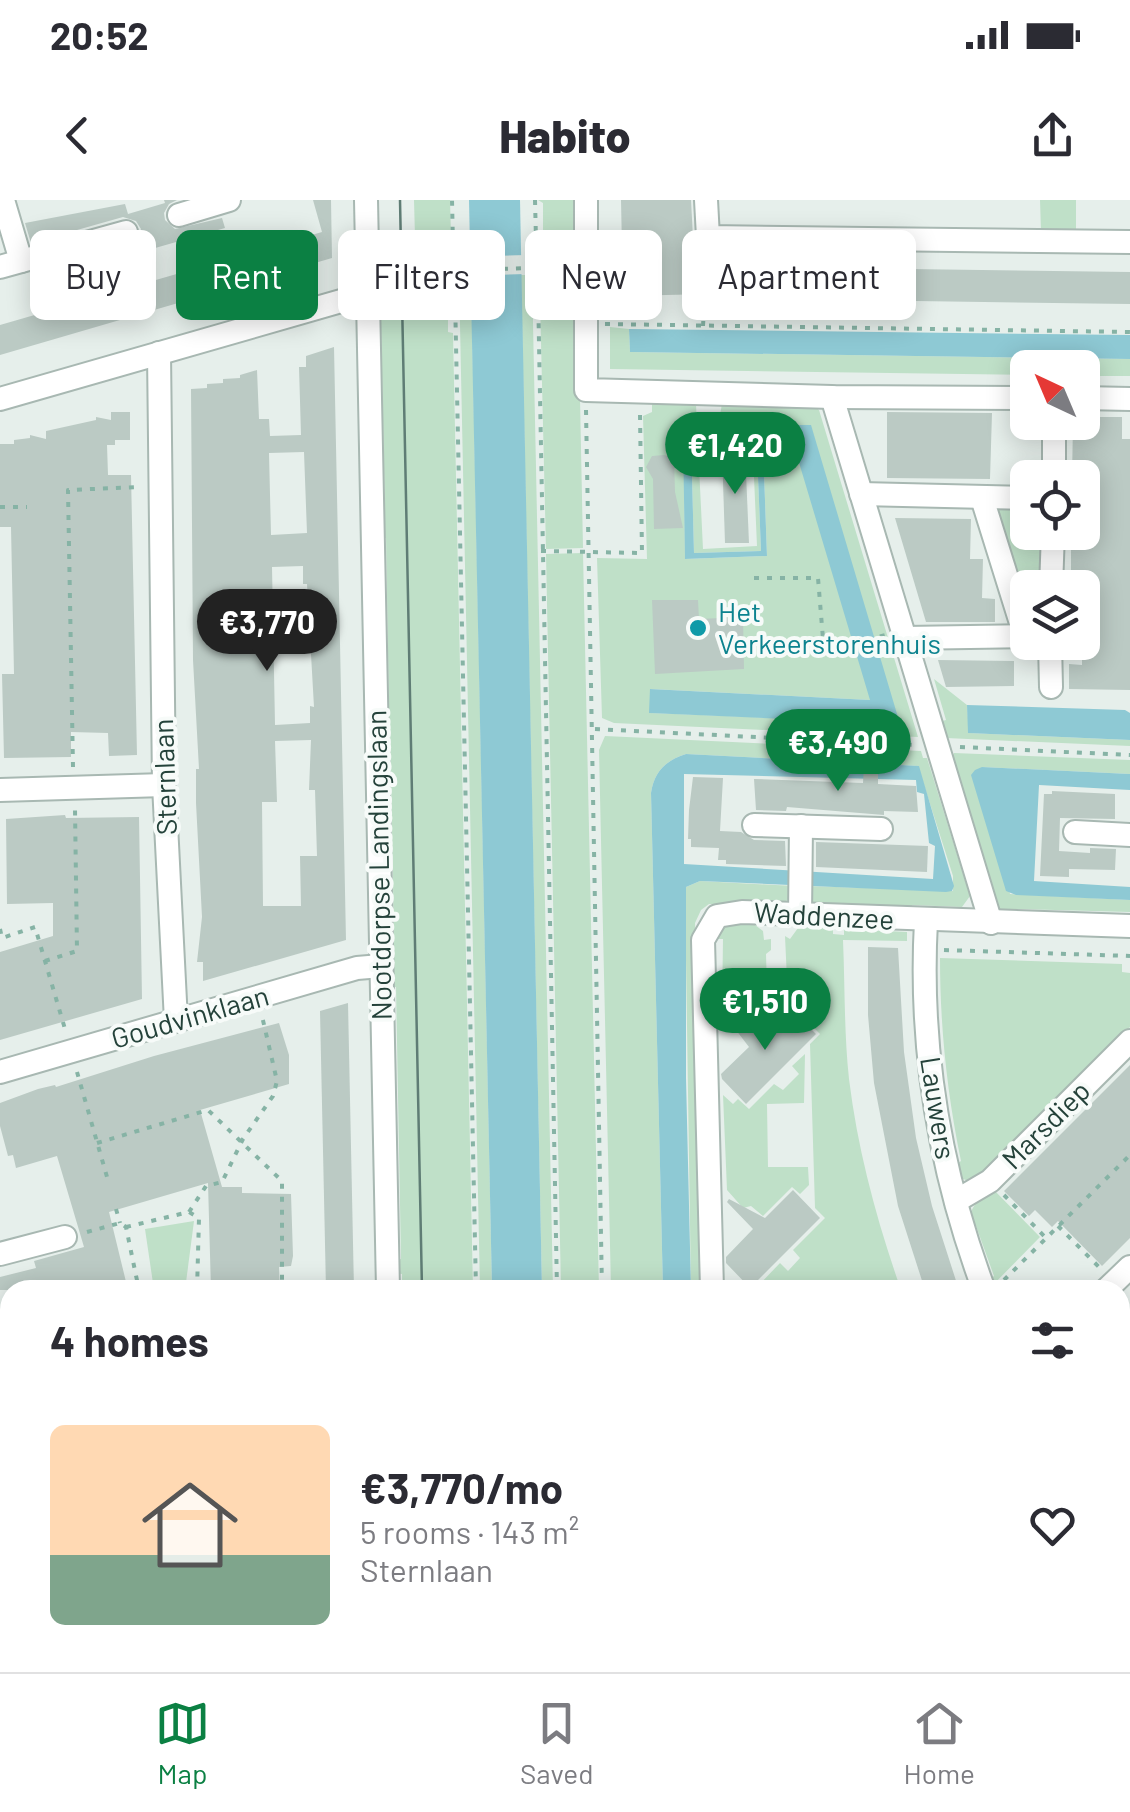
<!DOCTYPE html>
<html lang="en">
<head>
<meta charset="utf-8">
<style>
  :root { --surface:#fff; --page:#f2f2f3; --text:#2b2b33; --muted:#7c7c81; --line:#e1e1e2; --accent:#0b8043 }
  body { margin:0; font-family:Barlow,sans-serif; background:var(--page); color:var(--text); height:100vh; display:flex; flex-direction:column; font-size:38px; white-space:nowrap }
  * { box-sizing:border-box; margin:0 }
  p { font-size:32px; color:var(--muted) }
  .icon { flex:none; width:55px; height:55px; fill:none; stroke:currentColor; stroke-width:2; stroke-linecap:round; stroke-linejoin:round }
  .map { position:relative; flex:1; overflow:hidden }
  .drawer { position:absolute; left:0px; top:1080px; width:1130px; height:392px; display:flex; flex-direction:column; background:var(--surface); border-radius:30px 30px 0 0; box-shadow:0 5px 25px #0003 }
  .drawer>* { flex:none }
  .hud { position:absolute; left:30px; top:30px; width:1070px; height:90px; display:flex; gap:20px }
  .needle { width:65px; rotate:316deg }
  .controls { position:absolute; left:1010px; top:150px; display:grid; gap:20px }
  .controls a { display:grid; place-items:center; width:90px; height:90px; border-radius:15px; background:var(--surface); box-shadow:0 5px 25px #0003; font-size:50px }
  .price { position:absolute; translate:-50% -85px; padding:0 22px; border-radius:35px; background:var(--accent); color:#fff; font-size:32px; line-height:65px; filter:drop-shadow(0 2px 5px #0008) }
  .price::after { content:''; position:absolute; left:50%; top:60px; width:30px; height:22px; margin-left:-15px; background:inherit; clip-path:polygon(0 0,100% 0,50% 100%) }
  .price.active { background:#222; color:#fff }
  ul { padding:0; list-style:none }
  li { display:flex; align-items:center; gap:30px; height:250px; padding:0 50px }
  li+li { border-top:2px solid var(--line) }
  li span { display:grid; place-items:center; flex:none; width:280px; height:200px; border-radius:15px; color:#555 }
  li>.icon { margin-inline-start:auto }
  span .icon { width:120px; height:120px; fill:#fffc; stroke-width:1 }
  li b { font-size:42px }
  h2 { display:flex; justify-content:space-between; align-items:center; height:120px; padding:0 50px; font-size:42px }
  .pill { padding:0 35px; border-radius:15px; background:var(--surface); box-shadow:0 5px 25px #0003; font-size:35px; line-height:90px }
  .pill.active { background:var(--accent); color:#fff }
  .status { display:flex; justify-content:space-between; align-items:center; height:70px; padding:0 50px; background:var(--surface); direction:ltr }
  .status svg { height:28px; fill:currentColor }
  header { display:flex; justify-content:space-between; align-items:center; height:130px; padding:0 50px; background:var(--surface); font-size:45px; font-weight:800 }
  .tab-bar { display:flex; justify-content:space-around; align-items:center; height:140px; border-top:2px solid var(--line); background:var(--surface); font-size:28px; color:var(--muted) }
  .tab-bar a { display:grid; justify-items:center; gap:5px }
  .tab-bar .active { color:var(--accent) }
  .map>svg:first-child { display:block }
  .built { fill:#d4dfda }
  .green { fill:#bfe0c8; fill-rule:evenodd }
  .water { fill:#8ec9d4; fill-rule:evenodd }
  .pier { fill:#e6efeb }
  .building { fill:#bbcac4; fill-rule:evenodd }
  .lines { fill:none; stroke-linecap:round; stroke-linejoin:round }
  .minor-casing { stroke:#a8b8b2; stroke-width:26 }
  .path { stroke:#86b3a5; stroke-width:4; stroke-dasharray:5 8; stroke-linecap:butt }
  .minor { stroke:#fff; stroke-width:22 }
  .tram { stroke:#5f7d75; stroke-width:2.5 }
  .culture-dot { fill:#0f9aa8; stroke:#f7fbf9; stroke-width:4 }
  .labels { text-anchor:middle; stroke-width:8; stroke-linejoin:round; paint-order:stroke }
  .culture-label { font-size:28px; fill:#0d838f; stroke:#f7fbf9; text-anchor:start }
  .street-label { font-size:28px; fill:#24423a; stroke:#f7fbf9 }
</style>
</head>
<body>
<div class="status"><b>20:52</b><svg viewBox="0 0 49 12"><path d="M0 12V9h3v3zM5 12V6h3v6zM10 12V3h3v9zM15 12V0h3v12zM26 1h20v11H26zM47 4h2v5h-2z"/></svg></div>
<header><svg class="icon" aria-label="back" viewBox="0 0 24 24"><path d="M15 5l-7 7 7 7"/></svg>Habito<svg class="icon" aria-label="share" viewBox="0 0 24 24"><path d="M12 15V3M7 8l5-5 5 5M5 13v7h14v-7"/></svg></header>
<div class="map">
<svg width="1130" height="1472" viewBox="0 0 1130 1472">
  <rect width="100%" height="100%" fill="#e6efeb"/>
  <polygon class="built" points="0,1441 10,1442 10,1462 281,1463 299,1464 298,1472 0,1472"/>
  <g class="green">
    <polygon points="414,0 450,0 451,36 415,37"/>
    <polygon points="538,0 575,0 576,33 543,35 543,3"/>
    <polygon points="1040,0 1076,0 1076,32 1041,31"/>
    <polygon points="521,75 532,75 553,1090 542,1090"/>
    <polygon points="459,76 471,76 492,1090 480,1090"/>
    <polygon points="412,92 412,102 448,101 448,132 453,133 473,1090 402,1090 402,1074 394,1073 394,1060 401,1059 396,787 388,787 387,740 394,740 390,519 382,518 382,509 389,509 386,338 379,338 378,315 385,314 381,128 374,128 373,93"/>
    <polygon points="578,99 583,348 546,349 540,100"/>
    <polygon points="610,127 629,129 630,152 1130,159 1130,176 1083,176 1082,168 1028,168 1027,175 610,169"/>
    <path d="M652 202 696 204 703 349 757 346 752 231H717L722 204 815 207 819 210 918 537 614 523 602 518 597 358 647 359 643 216 652 212ZM762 217 767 356 685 359 684 237 691 238 694 353 761 351 756 226H727ZM651 489 870 500 900 523 650 513Z"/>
    <polygon points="991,308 1027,309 1028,332 1043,333 1042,387 1028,388 1027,425"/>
    <polygon points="583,353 599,1090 561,1090 546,354"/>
    <polygon points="934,479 967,505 969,533 1130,540 1130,546 946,538 938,522 946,520"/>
    <path d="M605 536 921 551 923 558H927L970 696 962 707 912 705 911 710 809 705 807 686 953 691V676L918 566 686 554C666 560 654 572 651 593L663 1090H611L599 550Z"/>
    <polygon points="954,553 1130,560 1130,574 982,567 1010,694 1130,700 1130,712 1018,709 1016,716 998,711 950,560"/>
    <polygon points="700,681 794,686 793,695 784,703 709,704 701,710 695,723 703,1090 691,1090 685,694 686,687"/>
    <polygon points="728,724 755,725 763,731 764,740 771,739 771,750 766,754 768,824 756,836 748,825 739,826 722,807 723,739 714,739 722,726"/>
    <path d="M803 726 833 728V734L844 735V729L907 732V741L843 740C845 786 844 833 849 879 858 952 877 1021 901 1090H754L780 1063 788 1071 800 1058 793 1050 825 1018 815 1008 810 844 820 834 788 802 785 736 790 739 798 728Z"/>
    <path d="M940 758 1122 764V772L1130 773V827L974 981C962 981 959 977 954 966L961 961C947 893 940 827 940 758Z"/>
    <polygon points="805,854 804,903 767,904 768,967 808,967 809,985 800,994 792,987 763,1016 751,1006 743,1008 727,990 723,895 733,904 738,899 749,909 774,884 783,890 799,874 792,866"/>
    <path d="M992 988 1040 1037 990 1088 988 1080 994 1076 976 1026 970 1028C967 1008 978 1001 992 988Z"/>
    <polygon points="194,1021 185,1090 154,1090 145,1029"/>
    <polygon points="1120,1409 1130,1418 1130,1472 775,1472 784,1462 1120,1462"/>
  </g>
  <g class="water">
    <polygon points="469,0 520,0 542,1090 492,1090"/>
    <polygon points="629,129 1130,135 1130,159 630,152"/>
    <polygon points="727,217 762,217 767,356 685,359 683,237 691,237 694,353 761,351 756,227 727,226"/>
    <polygon points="798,225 811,225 900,524 649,513 650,489 870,500 789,229"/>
    <polygon points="967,505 1125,510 1130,513 1130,540 968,533"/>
    <path d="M686 554 919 566 954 686 952 691 946 692 700 681 686 687V878L691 1090H663L651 593C654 572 666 560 686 554ZM684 574 916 580 917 592 924 594 929 643 935 646 933 679 684 664Z"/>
    <polygon points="982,567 1130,574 1130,590 1039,585 1034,681 1130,687 1130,700 1016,695 1006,691 971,575 975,570"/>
  </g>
  <polygon class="pier" points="526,55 526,74 466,76 465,57"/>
  <g class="building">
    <polygon points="164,0 177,0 169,4 164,13 165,20 175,29 222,18 225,28 33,83 30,74 131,46 137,42 141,29 136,21 123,17 31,43 25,23 125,4 128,14 165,3"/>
    <polygon points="313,0 331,0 332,58 0,155 0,125 322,32"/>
    <polygon points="621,0 691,0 693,38 699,49 699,66 1130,72 1130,104 709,98 709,94 623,96"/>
    <path d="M334 147 346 740 203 781V762H197L202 717 196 603V569H199L193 460 191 189 207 188V184L223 183V179L240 178V175L257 170 259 219H269L270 236 301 235 299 167H306V156ZM304 252 307 333 271 335 269 253ZM303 366V384H307L314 507 310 506V523L275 525 272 367ZM311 540 309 590H315L317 656H300L301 706H263L262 602H277L275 541Z"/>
    <polygon points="111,212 130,212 130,240 115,240 115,245 107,245 108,275 131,275 137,555 109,556 108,533 71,532 71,557 4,558 2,474 14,474 11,327 0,327 0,244 14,244 14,240 30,238 30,235 46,239 46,231 96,220 96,217 111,220"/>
    <polygon points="887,212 992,213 990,279 887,278"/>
    <polygon points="1082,217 1122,217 1122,239 1130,239 1130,490 1069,489 1069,464 1082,465 1082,388 1071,388 1071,336 1082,336 1082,278 1072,278 1073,222 1082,222"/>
    <polygon points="745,250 749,343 725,343 722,251"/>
    <polygon points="664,255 674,258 675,292 683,328 654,329 653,279 646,267 652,256"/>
    <polygon points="895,318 971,319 970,359 983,359 982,398 995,399 995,422 926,422"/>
    <polygon points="652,400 698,400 699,419 743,417 744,469 655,474"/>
    <polygon points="938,460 1014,461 1014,486 946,487"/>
    <polygon points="865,548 878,548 878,584 916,586 918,612 884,611 884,615 787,607 786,611 756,610 754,579 863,583"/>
    <polygon points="693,577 723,578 720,631 741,632 754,640 785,641 786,666 726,664 726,660 718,660 719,648 691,647 691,639 688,639 689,610"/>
    <polygon points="1052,591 1115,594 1115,619 1060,618 1059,651 1090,653 1090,648 1116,649 1115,670 1069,669 1069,677 1040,676 1044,594 1052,594"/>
    <polygon points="65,615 66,618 139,617 142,799 0,840 0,752 53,736 53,703 7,704 6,619"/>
    <polygon points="816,642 928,646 927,672 816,667"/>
    <polygon points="868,747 898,748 904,852 916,938 932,1006 959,1090 925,1090 898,1006 874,883 868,815"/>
    <polygon points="348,803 354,1090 326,1090 320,811"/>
    <polygon points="789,807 816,834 746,904 722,879 721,874 749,847 726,817 729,813 759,836"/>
    <polygon points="279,823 289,855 289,884 200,910 222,987 242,987 242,993 291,994 293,1056 291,1066 279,1067 280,1090 211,1090 208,983 109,1012 128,1090 0,1090 0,1077 36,1068 34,1061 84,1047 57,956 16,968 13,955 8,956 0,926 0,903 38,889 55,885 56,887 154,856"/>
    <polygon points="1130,865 1130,1038 1102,1066 1058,1021 1052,1027 1035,1010 1029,1016 1004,991"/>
    <polygon points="793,990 820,1018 750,1088 726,1063 726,1057 753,1029 727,1002 729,999 765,1018"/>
  </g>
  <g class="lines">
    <defs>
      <g id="minor">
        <polyline points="3,0 21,61"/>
        <polyline points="366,0 388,1090"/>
        <polyline points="586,0 586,190 832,197 1028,198"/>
        <polyline points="706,0 708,37 1130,42"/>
        <polyline points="179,15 229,0"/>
        <polyline points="0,67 126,32"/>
        <polyline points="159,153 164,585 176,821"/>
        <polyline points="832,197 991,723"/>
        <polyline points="1082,198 1130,199"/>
        <polyline points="0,199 369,93"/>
        <polyline points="1054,278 1054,222"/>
        <polyline points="861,294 1028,298"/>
        <polyline points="982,298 1025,436"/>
        <polyline points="1051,388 1053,332"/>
        <polyline points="905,438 1028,436"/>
        <polyline points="1050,442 1051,487"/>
        <polyline points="0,590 164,585"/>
        <polyline points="754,625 881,629"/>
        <polyline points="1075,632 1130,635"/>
        <polyline points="800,715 801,626"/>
        <path d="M926 721C919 846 940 972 984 1090"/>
        <polyline points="0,872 357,768 381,766"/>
        <polyline points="956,1001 990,981 1130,841"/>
        <polyline points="0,1054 65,1037"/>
        <polyline points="712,1090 703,740 717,716 742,712 1130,726"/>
        <polyline points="1106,1090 1130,1067"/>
        <polyline points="0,1271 7,1300"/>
        <polyline points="0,1412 10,1412"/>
        <polyline points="77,1472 77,1462"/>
      </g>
    </defs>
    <use href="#minor" class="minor-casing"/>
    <g class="path">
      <polyline points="535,0 536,40 563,44"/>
      <polyline points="410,46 412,71 433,94 455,97 476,1090"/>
      <polyline points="412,71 432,48 453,45 452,0"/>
      <polyline points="386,72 567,67"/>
      <polyline points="605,124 1130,132"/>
      <polyline points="703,126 707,56"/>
      <polyline points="586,210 602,1090"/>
      <polyline points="0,307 27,307"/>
      <polyline points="541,351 642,353 640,214"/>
      <polyline points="754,378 818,378 824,451 885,435"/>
      <polyline points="595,529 915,545"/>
      <polyline points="960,547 1130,555"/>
      <polyline points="73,567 68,290 141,287"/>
      <polyline points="0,729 2,738 35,727 65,829"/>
      <polyline points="944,750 1130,756"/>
      <polyline points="45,761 77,751 75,609"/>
      <polyline points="77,872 107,977"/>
      <polyline points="97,943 208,910 282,981 282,1090"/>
      <polyline points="1004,995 1046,1038"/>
      <polyline points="116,1009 120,1023"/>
      <polyline points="189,1012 206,986 222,982 243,939 273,896 277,881 262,816"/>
      <polyline points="1058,1026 1100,1068"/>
      <polyline points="126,1027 189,1012 199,1018 197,1090"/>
      <polyline points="87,1032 120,1023 126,1027 139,1090"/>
      <polyline points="1004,1080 1130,955"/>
      <polyline points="557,1090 538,90 562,89 563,84"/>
      <polyline points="1120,1295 1130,1294"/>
      <polyline points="0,1368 6,1391"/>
      <polyline points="400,1462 401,1472"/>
      <polyline points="483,1462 484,1472"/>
      <polyline points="675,1462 708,1472"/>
      <polyline points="612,1464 632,1472"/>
      <polyline points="566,1472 566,1467 593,1462"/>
      <polyline points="772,1472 779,1462"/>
    </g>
    <use href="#minor" class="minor"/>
    <g class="tram">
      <polyline points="400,0 422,1090"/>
      <polyline points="430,1462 431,1472"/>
    </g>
  </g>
  <circle class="culture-dot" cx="698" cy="428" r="10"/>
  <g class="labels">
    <g class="culture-label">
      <text x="718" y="422">Het<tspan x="718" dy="32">Verkeerstorenhuis</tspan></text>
    </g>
    <g class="street-label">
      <text transform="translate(165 577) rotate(-92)" y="10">Sternlaan</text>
      <text transform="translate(379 665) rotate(-91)" y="10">Nootdorpse Landingslaan</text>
      <text transform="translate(824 716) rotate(3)" y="10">Waddenzee</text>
      <text transform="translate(190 817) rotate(-16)" y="10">Goudvinklaan</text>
      <text transform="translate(938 908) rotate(81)" y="10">Lauwers</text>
      <text transform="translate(1046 925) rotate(-45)" y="10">Marsdiep</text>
    </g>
  </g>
</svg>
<div class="controls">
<a><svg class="needle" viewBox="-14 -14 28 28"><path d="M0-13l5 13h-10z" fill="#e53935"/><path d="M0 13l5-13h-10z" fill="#7c7c81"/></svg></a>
<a><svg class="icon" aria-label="locate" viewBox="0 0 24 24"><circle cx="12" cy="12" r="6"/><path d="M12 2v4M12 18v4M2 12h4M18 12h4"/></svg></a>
<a><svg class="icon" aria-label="layers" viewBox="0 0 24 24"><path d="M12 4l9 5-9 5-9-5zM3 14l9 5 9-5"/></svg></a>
</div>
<b class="price" style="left:735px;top:297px">€1,420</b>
<b class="price active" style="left:267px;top:474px">€3,770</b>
<b class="price" style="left:838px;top:594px">€3,490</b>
<b class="price" style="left:765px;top:853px">€1,510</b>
<div class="hud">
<a class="pill">Buy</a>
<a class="pill active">Rent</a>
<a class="pill">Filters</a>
<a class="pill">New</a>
<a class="pill">Apartment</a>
</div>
<section class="drawer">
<h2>4 homes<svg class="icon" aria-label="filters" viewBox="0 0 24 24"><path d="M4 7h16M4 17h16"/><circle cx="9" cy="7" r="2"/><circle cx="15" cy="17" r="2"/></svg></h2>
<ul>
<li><span style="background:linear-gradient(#ffd9b3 65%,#7fa58c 0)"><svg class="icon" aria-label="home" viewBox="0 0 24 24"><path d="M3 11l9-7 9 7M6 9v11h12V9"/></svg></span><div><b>€3,770/mo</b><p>5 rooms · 143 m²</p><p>Sternlaan</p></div><svg class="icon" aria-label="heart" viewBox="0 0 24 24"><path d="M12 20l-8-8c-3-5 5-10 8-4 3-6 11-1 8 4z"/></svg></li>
</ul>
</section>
</div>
<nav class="tab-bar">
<a class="active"><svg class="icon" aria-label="map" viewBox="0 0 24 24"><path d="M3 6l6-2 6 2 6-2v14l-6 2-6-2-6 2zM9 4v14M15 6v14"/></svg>Map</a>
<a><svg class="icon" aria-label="saved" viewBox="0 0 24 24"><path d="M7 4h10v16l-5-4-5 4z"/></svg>Saved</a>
<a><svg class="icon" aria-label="home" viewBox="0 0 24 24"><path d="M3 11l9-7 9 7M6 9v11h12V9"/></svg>Home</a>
</nav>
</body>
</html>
